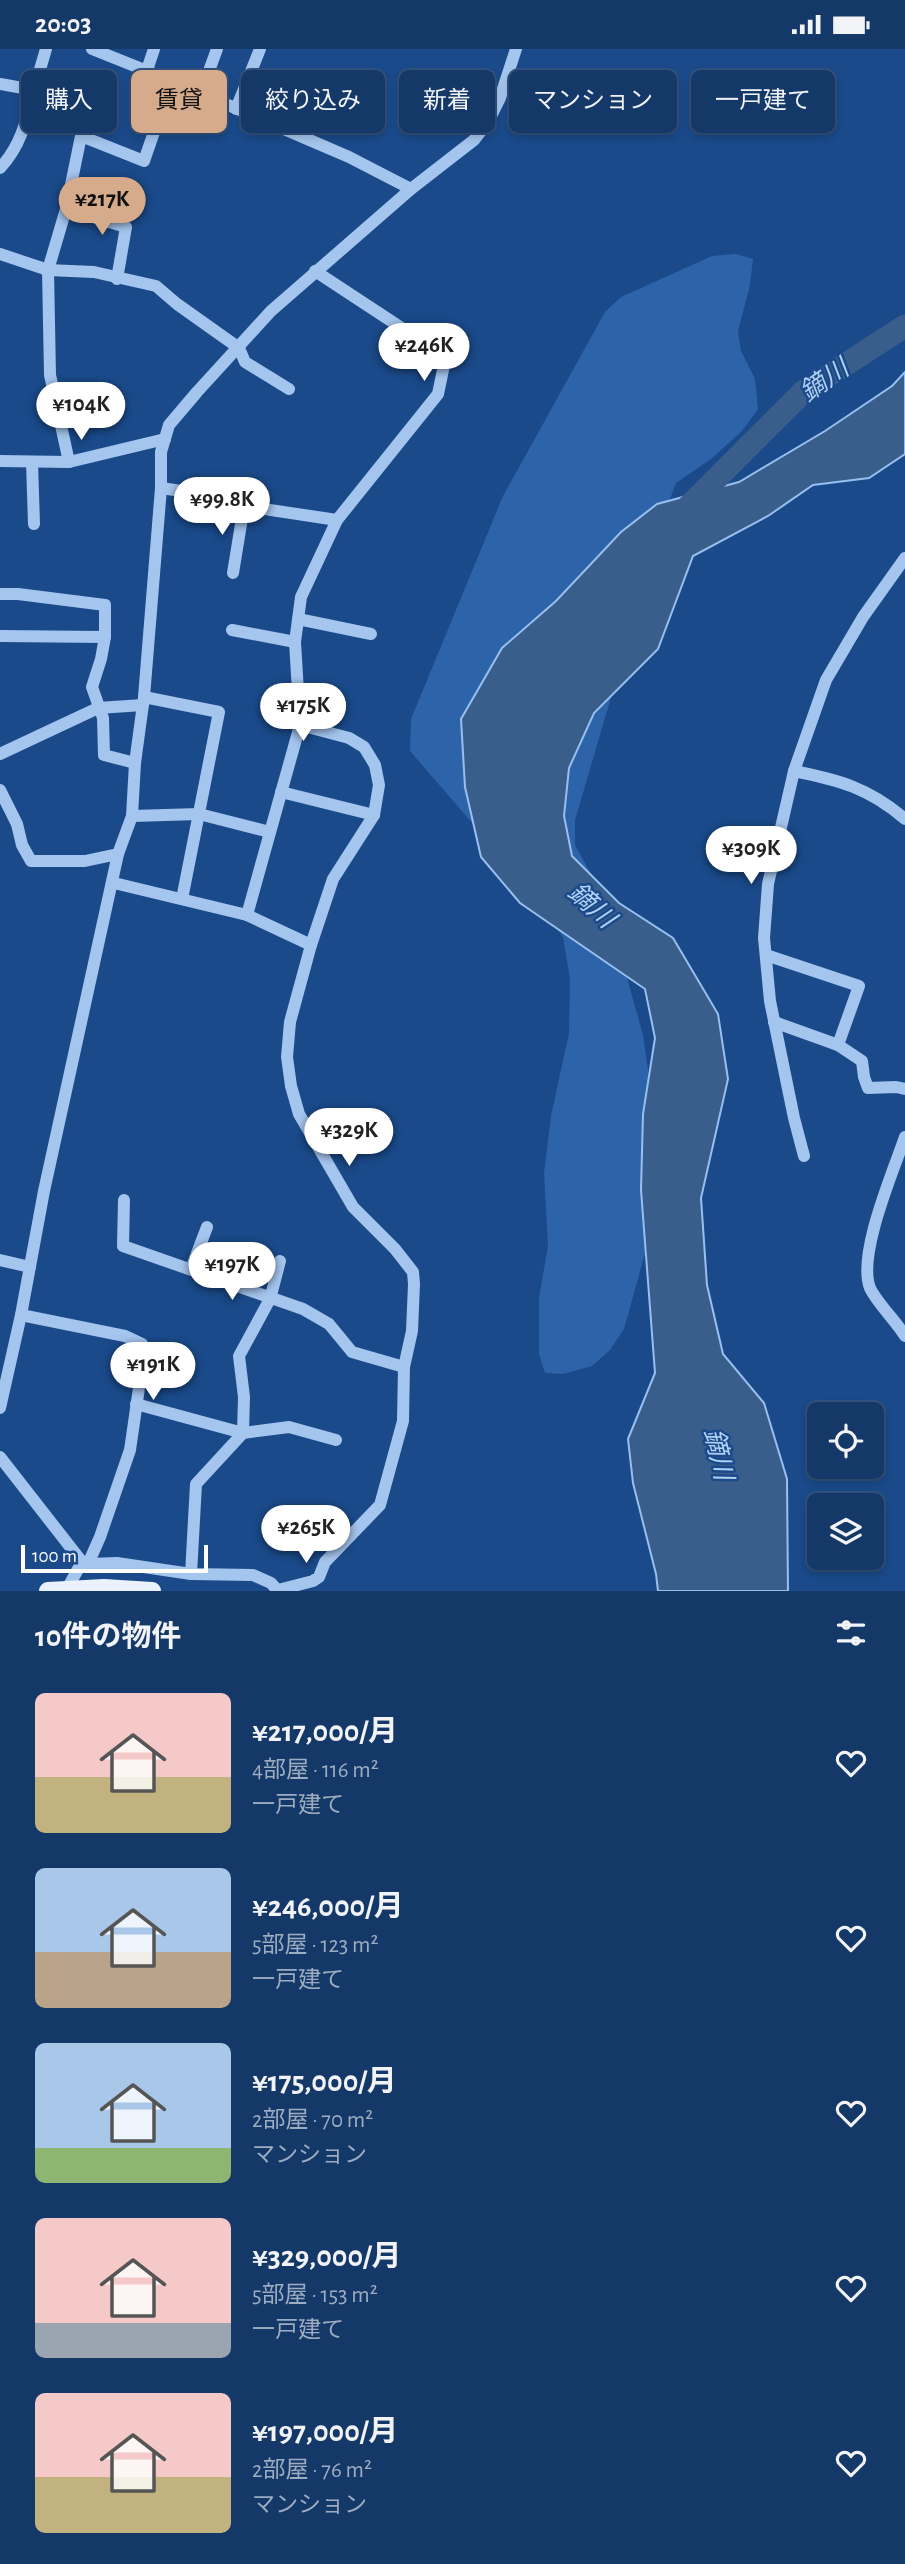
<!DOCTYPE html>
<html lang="ja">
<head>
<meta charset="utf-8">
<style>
  :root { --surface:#143868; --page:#214371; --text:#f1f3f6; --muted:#9dacc0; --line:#33527c; --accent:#d6ab8b }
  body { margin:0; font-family:"Alegreya Sans","Noto Sans JP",sans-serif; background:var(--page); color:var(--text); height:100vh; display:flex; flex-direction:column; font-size:26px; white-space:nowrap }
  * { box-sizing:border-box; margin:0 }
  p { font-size:23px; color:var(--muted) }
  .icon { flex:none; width:38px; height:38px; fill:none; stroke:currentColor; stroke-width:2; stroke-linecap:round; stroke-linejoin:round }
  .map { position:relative; height:1542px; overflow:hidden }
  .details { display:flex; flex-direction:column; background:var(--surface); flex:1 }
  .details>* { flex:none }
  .banner { position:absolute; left:21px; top:21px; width:864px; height:63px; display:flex; gap:14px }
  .controls { position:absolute; left:807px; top:1353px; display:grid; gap:14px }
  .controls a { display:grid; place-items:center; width:77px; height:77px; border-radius:10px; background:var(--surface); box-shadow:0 4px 10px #0003,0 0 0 2px var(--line); font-size:35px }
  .scale { position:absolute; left:21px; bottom:18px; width:187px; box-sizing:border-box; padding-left:7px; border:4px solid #fff; border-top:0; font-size:19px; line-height:24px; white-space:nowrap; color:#fff; -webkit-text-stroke:5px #1a4a8a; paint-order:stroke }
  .price { position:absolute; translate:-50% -60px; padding:0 16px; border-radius:24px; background:#fff; color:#222; font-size:23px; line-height:46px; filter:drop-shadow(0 2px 4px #0008) }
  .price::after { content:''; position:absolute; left:50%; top:42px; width:21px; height:16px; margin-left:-10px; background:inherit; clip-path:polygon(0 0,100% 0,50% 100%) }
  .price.current { background:var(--accent); color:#111 }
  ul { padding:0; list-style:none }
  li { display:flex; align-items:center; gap:21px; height:175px; padding:0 35px }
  li span { display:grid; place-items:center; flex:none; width:196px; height:140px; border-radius:10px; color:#555 }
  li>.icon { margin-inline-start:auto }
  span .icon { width:84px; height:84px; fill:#fffc; stroke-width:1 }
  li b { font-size:30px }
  h2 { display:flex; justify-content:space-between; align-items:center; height:84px; padding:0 35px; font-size:30px }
  .tag { padding:0 24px; border-radius:10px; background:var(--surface); box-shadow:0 4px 10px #0003,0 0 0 2px var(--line); font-size:24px; line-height:63px }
  .tag.current { background:var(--accent); color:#111 }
  .status { display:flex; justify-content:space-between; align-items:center; height:49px; padding:0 35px; background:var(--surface); direction:ltr }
  .status svg { height:19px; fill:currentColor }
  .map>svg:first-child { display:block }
  .green { fill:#2d64a9 }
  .water { fill:#3a5e8c; stroke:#97bfef; stroke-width:2 }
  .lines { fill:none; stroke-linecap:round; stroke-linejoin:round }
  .river { stroke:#3a5e8c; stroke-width:23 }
  .minor { stroke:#a4c5ed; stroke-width:12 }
  .major { stroke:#eaf2ff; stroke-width:18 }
  .labels { text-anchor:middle; stroke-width:5; stroke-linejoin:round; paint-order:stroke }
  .water-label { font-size:26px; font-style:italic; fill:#b0cff4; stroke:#1a4a8a }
</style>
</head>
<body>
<div class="status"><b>20:03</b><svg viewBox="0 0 49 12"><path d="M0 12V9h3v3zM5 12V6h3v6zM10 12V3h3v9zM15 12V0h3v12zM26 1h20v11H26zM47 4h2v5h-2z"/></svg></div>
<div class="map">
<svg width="905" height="1542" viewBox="0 0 905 1542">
  <rect width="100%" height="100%" fill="#1a4a8a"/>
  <polygon class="green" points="736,205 753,210 750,236 738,282 741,302 755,330 758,360 742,382 711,410 676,434 667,458 575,771 575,796 591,825 626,925 643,986 660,1105 655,1168 624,1280 610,1301 592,1317 563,1325 545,1324 539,1305 539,1249 548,1197 544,1124 551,1067 569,984 570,930 563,888 538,850 410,702 411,670 503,447 605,263 621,248 712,207"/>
  <polygon class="water" points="905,323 905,405 869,429 813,436 768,467 693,507 658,600 594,664 569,719 564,767 572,807 619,854 673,889 718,965 728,1030 701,1149 707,1236 723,1305 764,1354 787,1430 788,1542 658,1542 656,1525 633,1434 628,1390 655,1324 641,1141 643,1065 655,989 645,940 520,854 481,808 465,738 461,670 502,599 556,552 621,483 657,455 739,433 825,382 892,337"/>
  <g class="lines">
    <polyline class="river" points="681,465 803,343 905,277"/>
    <g class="minor">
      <polyline points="92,0 177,34 349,108 411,140"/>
      <polyline points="147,21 154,0"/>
      <path d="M0 35 34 41C27 70 21 97 0 119"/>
      <polyline points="34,41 46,0"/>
      <polyline points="201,44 217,0"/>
      <polyline points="236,60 260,0"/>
      <polyline points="66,160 126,178 117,230"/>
      <polyline points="0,205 48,221 94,223 156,237 177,255 239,299 245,313 289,340"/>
      <polyline points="0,412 69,413 165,390"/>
      <polyline points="32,413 34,475"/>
      <polyline points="69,413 50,326 48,221 66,160 81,87 144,112 172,31"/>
      <polyline points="161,439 202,445 244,457 337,471"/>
      <polyline points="233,524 244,457"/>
      <polyline points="0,545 18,545 105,556 105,588 101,610 92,638 103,669 104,706 135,714"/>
      <polyline points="298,570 371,585"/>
      <polyline points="232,581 295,593"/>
      <polyline points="0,587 105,588"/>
      <polyline points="144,648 219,663 182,850"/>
      <polyline points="0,705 98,659 143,656"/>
      <polyline points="794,722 826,631 863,568 905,509"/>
      <polyline points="0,741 17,775 22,796 31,812 85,812 118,805"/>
      <polyline points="281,743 374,766"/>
      <polyline points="132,767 199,765 270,783"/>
      <polyline points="114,834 247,866 311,896"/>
      <polyline points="247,866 300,676"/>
      <polyline points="766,906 859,937 838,996 774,973"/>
      <polyline points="838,996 862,1012 864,1028 868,1039 896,1038 905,1040"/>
      <path d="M905 1088C893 1123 857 1206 870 1239 877 1254 896 1272 905 1287"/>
      <path d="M804 1107 794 1069 770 952 764 889 768 835 794 722C839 731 869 739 905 770"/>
      <polyline points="124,1151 123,1197 303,1260 329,1275 352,1303 404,1318"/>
      <polyline points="0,1211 30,1218"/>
      <polyline points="191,1220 207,1178"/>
      <polyline points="21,1266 125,1287 142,1295 140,1332 130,1401 100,1488 88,1515 82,1513"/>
      <polyline points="136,1355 243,1384 289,1378 336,1391"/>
      <polyline points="0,1359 21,1266 44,1142 118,805 132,767 135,714 144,648 161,439 161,403 169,376 197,343 271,262 411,140 474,91 488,73 500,49 516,0"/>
      <polyline points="0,1408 82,1513 67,1540"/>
      <polyline points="88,1515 117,1514 191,1525 253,1526 271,1534 278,1542"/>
      <polyline points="191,1525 196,1435 243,1384 244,1348 239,1307 270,1250 280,1212"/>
      <polyline points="278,1541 313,1532 319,1528 325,1513 380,1456 403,1372 404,1318 412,1282 414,1235 413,1223 395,1200 353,1158 299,1065 291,1037 287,1008 290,973 311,896 333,830 374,766 379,736 375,716 364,698 349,689 300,676 295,593 301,548 337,471 438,345 444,316 437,305 426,295 315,222"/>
    </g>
    <polyline class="major" points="48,1542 104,1539 152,1542"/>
  </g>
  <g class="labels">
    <g class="water-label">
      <text transform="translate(824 331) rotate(-35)" y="9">鏑川</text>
      <text transform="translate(592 856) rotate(42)" y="9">鏑川</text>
      <text transform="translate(719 1405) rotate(77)" y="9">鏑川</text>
    </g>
  </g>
</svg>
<div class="controls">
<a><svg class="icon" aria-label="locate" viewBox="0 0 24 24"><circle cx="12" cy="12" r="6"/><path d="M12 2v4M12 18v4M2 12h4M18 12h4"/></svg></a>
<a><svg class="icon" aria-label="layers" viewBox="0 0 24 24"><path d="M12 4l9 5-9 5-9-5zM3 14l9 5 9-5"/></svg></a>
</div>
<div class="scale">100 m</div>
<b class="price current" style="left:102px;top:188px">¥217K</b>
<b class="price" style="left:424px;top:334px">¥246K</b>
<b class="price" style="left:81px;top:393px">¥104K</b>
<b class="price" style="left:222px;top:488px">¥99.8K</b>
<b class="price" style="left:303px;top:694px">¥175K</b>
<b class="price" style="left:751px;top:837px">¥309K</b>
<b class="price" style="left:349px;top:1119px">¥329K</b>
<b class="price" style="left:232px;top:1253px">¥197K</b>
<b class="price" style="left:153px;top:1353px">¥191K</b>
<b class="price" style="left:306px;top:1516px">¥265K</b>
<div class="banner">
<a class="tag">購入</a>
<a class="tag current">賃貸</a>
<a class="tag">絞り込み</a>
<a class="tag">新着</a>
<a class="tag">マンション</a>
<a class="tag">一戸建て</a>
</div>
</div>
<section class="details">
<h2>10件の物件<svg class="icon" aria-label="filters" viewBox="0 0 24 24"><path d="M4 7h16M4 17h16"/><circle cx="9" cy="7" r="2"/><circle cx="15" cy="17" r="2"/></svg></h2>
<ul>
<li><span style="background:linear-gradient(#f6c9c9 60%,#c2b280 0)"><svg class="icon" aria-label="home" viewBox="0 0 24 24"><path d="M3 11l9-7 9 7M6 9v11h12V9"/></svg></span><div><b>¥217,000/月</b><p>4部屋 · 116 m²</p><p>一戸建て</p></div><svg class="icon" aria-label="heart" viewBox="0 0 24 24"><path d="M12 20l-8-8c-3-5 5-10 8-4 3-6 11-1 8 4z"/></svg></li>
<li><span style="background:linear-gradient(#a9c7e8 60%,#b9a48a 0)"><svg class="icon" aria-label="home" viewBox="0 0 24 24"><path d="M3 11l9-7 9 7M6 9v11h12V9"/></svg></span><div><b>¥246,000/月</b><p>5部屋 · 123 m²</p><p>一戸建て</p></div><svg class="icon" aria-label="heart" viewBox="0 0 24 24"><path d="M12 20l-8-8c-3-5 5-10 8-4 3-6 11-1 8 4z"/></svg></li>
<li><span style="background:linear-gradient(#a9c7e8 75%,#8fb573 0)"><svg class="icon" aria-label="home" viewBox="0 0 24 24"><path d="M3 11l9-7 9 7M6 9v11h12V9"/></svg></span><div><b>¥175,000/月</b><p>2部屋 · 70 m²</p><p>マンション</p></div><svg class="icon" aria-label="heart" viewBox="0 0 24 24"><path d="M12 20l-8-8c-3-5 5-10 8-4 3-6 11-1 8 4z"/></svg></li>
<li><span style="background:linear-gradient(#f6c9c9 75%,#9aa5b1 0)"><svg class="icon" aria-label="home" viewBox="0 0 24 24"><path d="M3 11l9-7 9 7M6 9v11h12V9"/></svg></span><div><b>¥329,000/月</b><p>5部屋 · 153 m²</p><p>一戸建て</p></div><svg class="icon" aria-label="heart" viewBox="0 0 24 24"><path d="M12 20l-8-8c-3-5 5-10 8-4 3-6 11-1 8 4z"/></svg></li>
<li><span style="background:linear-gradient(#f6c9c9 60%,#c2b280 0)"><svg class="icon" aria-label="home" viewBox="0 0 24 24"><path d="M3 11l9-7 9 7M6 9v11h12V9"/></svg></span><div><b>¥197,000/月</b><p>2部屋 · 76 m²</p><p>マンション</p></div><svg class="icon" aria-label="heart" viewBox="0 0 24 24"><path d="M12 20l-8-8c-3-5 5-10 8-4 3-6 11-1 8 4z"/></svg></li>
</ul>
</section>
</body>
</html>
